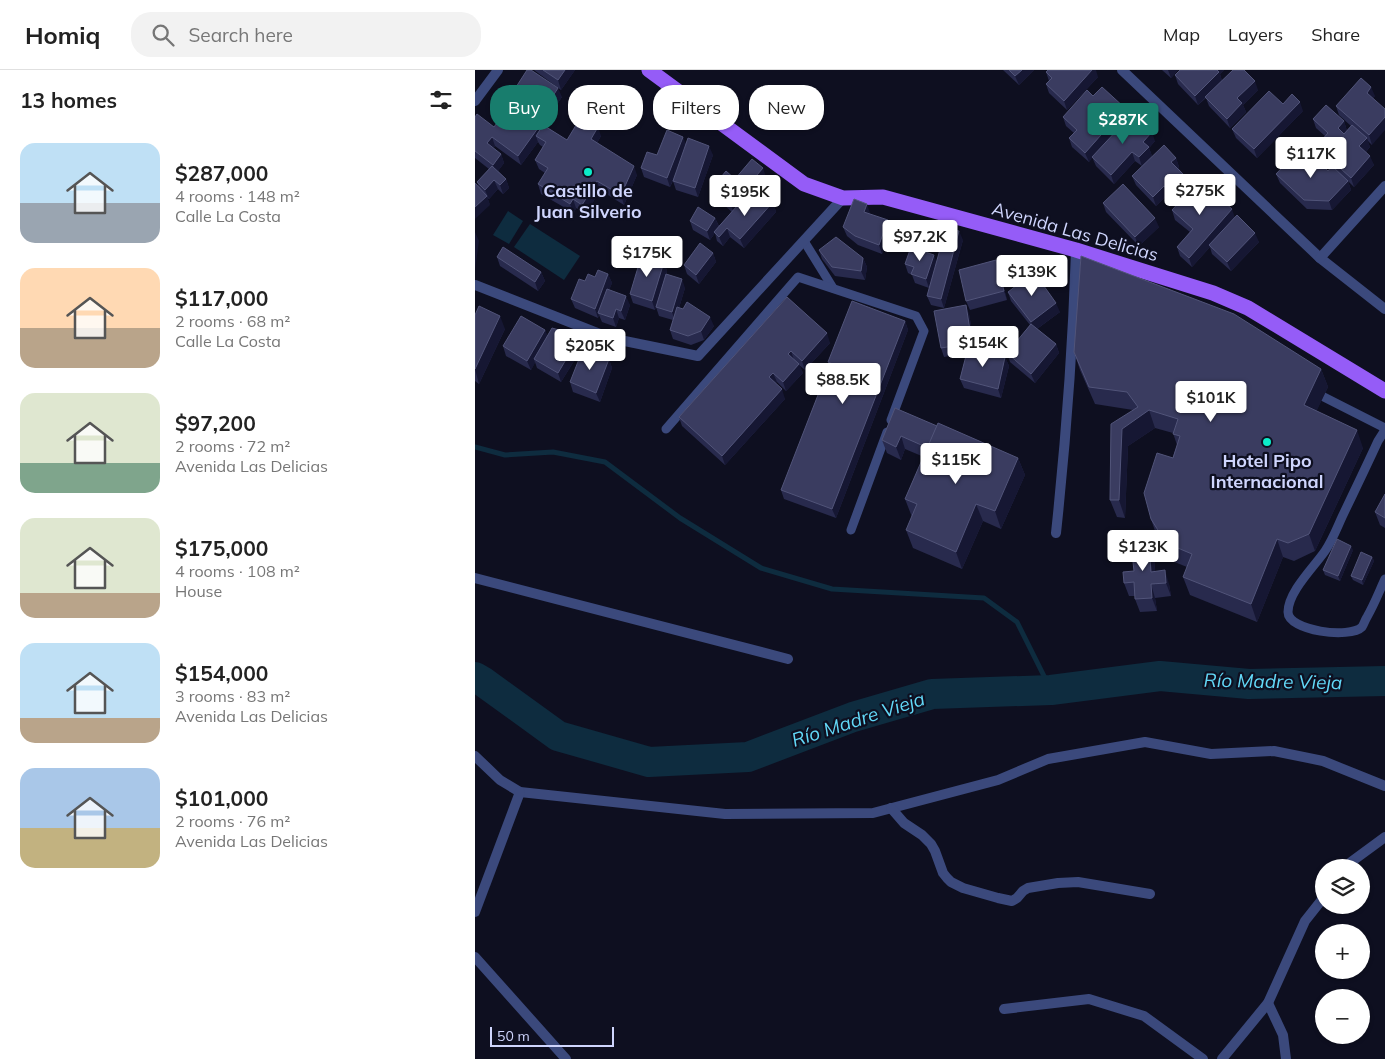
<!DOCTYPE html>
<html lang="en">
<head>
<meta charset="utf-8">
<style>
  :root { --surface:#fff; --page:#f2f2f2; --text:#222; --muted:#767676; --line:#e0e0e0; --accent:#187d6d }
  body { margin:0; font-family:Mulish,sans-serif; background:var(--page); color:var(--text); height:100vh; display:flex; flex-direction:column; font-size:19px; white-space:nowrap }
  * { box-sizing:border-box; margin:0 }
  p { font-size:16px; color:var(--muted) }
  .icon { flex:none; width:28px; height:28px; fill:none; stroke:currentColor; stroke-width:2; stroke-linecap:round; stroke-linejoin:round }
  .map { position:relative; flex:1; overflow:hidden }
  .sheet { display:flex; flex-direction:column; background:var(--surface); width:475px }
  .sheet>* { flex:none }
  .top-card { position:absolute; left:15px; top:15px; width:475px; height:45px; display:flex; gap:10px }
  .buttons { position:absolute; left:840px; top:789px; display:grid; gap:10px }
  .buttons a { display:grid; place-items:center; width:55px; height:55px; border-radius:50%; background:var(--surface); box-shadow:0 1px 4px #0004; font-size:25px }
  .scale { position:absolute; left:15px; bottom:12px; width:124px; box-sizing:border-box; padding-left:5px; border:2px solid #cfd5fd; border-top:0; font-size:14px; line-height:18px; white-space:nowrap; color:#cfd5fd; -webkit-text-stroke:4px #0e0f20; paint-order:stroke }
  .price { position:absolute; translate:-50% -42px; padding:0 11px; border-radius:5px; background:#fff; color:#222; font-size:16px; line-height:32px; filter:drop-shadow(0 1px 2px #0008) }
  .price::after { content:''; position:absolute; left:50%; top:30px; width:15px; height:11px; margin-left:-8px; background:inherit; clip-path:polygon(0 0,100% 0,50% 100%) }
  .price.current { background:var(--accent); color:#fff }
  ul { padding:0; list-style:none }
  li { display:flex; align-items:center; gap:15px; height:125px; padding:0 20px }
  li span { display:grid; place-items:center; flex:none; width:140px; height:100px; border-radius:15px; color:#555 }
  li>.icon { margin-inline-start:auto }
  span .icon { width:60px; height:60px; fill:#fffc; stroke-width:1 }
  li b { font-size:21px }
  h2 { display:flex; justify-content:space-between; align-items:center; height:60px; padding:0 20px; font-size:21px }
  .chip { padding:0 18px; border-radius:20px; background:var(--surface); box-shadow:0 1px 4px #0004; font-size:18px; line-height:45px }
  .chip.current { background:var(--accent); color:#fff }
  header { display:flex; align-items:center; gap:30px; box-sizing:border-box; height:70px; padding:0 25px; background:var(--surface); border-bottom:1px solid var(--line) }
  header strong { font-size:24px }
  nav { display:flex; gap:28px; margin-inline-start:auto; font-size:18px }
  .search { width:350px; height:45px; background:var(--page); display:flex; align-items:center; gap:12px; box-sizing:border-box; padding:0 18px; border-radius:20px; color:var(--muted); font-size:19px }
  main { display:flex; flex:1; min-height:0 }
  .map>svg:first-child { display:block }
  .water { fill:#0e2c3f }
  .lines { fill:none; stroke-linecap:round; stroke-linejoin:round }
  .stream { stroke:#0e2c3f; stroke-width:5 }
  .river { stroke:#0e2c3f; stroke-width:30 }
  .lane { stroke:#3b497c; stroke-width:9 }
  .street { stroke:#3b497c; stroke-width:10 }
  .primary { stroke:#955cf7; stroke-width:15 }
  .wall { fill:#282a4d }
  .shaded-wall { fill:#161733 }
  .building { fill:#3a3c60; stroke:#515479 }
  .poi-dot { fill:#0cecc9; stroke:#0e0f20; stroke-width:2 }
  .labels { text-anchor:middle; stroke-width:4.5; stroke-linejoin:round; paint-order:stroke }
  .poi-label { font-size:18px; font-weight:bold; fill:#cfd5fd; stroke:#0e0f20 }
  .street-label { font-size:18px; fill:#cfd5fd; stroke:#0e0f20 }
  .water-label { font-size:19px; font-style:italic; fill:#62d8f7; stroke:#0e0f20 }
</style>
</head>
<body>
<header>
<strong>Homiq</strong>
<div class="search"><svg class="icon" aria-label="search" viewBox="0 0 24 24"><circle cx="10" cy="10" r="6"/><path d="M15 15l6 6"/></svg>Search here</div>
<nav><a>Map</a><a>Layers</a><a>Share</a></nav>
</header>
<main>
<section class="sheet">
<h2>13 homes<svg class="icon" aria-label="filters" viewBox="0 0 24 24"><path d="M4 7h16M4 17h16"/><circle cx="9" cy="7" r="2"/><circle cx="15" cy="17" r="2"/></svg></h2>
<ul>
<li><span style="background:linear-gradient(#bfe0f5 60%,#9aa5b1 0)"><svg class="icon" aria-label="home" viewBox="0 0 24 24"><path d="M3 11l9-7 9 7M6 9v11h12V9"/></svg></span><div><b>$287,000</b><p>4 rooms · 148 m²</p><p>Calle La Costa</p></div></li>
<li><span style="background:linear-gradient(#ffd9b3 60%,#b9a48a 0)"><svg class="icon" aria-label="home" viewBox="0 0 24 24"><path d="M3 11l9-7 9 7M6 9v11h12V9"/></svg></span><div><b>$117,000</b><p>2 rooms · 68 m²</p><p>Calle La Costa</p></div></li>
<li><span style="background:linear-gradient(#dfe7d0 70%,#7fa58c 0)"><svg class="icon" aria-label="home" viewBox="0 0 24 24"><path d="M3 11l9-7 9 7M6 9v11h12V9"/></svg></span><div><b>$97,200</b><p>2 rooms · 72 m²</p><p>Avenida Las Delicias</p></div></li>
<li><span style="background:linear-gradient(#dfe7d0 75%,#b9a48a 0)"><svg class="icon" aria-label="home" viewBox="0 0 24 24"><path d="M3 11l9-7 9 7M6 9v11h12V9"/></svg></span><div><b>$175,000</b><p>4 rooms · 108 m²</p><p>House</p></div></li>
<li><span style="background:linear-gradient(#bfe0f5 75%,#b9a48a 0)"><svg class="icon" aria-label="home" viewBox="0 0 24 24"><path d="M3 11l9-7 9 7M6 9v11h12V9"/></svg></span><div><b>$154,000</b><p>3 rooms · 83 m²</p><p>Avenida Las Delicias</p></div></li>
<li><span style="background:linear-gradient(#a9c7e8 60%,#c2b280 0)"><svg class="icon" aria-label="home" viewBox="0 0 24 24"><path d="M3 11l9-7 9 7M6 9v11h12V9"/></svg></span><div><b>$101,000</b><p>2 rooms · 76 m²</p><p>Avenida Las Delicias</p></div></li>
</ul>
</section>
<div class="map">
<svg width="910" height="989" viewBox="0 0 910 989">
  <rect width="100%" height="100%" fill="#0e0f20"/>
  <g class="water">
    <polygon points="33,141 48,151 34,174 18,165"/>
    <polygon points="55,154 105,186 89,210 39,177"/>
  </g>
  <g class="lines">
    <polyline class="stream" points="0,377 30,385 78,382 130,392 205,448 286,498 357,519 509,528 542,552 576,620"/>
    <polyline class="river" points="0,607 7,611 83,666 174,692 273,687 378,647 457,624 576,620 685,606 774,614 910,611"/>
    <g class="lane">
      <polyline points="329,171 358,218"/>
      <polyline points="839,322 910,358"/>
      <polyline points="191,359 323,207 441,246 449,261 416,350"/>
      <path d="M910 360 903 371C891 397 879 422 867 447 862 458 857 471 850 481 839 497 813 522 813 542 813 561 875 569 887 557 889 554 890 550 892 547 899 535 904 522 910 509"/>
      <polyline points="376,460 412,362"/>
    </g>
    <g class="street">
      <polyline points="647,0 845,188 910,239"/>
      <polyline points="0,31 23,0"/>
      <polyline points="845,188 910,116"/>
      <polyline points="0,215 135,268 223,286 368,128"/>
      <path d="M581 463C591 369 598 275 601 180"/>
      <polyline points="0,508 313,589"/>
      <polyline points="0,686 25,710 45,722 250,744 398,743 523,710 573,689 670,672 736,684 799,681 848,691 910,716"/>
      <polyline points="416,738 429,753 447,765 456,774 460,781 468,803 472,808 476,812 488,818 523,828 537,831 542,828 548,821 553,818 583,813 603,812 675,824"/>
      <polyline points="872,798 876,792 910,767"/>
      <polyline points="0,842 45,722"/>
      <polyline points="0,887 91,989"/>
      <polyline points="793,933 808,965 811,989"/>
      <polyline points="529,939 614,929 669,946 728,989"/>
      <polyline points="747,989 793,933 830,851 849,827"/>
    </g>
    <polyline class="primary" points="174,0 329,114 368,128 408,127 601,180 738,223 773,238 910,321"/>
  </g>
  <g class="wall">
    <polygon points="59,0 100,0 86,20"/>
    <polygon points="528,0 559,0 544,15"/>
    <polygon points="687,0 703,0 696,8"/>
    <polygon points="705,0 749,0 745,4 747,11 783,20 768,35 771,42 755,58 734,36 731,28 723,35 703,14 700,5"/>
    <polygon points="571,2 623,7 592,40 574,23 571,14 574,11"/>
    <polygon points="618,26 650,38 654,47 633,70 680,71 674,78 677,86 670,93 701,88 704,97 703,98 712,108 716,118 700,133 692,125 681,136 661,115 657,106 667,96 660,91 639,114 621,96 617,87 614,92 597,77 594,68 599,63 591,56 588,47"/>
    <polygon points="900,26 898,28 897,75 892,70 895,77 891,82 899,95 879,117 873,111 876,120 857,140 832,139 805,113 801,104 829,88 853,101 858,97 855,89 857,87 849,80 846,71 850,66 841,58 838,49 869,51 872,61 876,56 864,45 861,36"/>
    <polygon points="87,27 68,55 92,70 126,66 122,73 162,105 149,135 125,120 111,144 101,138 99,143 66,124 63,114 70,103 64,99 60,90 68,77 65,75 63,72 46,95 20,76 18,78 26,84 29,93 23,101 31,109 34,118 28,124 23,119 14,129 12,127 15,135 4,118 2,112 14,99 0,88 0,47 19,57 63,58 65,61 67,57 37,37 34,28"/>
    <polygon points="828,41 782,88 761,68 757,59"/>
    <polygon points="211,73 238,85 223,127 201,120 198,111 195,117 169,107 166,98 182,85"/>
    <polygon points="291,107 264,138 269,142 298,132 301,142 269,178 255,167 248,176 242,171 240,163 235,170 218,160 215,151 240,148 244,156 257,142 240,127 237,118 260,109"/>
    <polygon points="628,133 684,157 664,176 631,142"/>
    <polygon points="697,140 760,147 784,172 756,201 737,184 735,177 717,197 705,186 702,177 715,162 700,150"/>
    <polygon points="395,143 395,144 416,159 407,184 383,175 372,166 368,157"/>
    <polygon points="488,170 469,238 456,235 452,226 454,218 440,213 437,205 433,203 430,194 462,192"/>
    <polygon points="344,180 388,188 392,197 390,210 360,206 347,189"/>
    <polygon points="238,183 241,192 224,214 212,204 209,195"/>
    <polygon points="22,187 66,202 70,211 63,221 25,196"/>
    <polygon points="189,192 192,201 191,204 210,218 204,238 239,256 229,270 216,275 198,269 195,260 198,250 184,246 181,237 180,240 158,233 155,224"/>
    <polygon points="524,199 532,230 495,240 491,231"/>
    <polygon points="133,204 137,213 134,220 155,235 150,250 144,248 141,257 127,252 124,245 123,248 100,238 96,229 110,211"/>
    <polygon points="533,222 585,242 562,259 581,274 584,283 560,313 535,292 532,283 555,255 536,231"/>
    <polygon points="312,227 355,273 330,300 324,295 328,303 311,321 302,312 300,313 310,329 250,395 207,356 204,347"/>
    <polygon points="0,243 0,244 30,259 4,314 0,311"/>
    <polygon points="494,244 500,280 530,287 534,296 526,328 489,318 485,309 492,283 469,287 466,278"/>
    <polygon points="430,251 433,260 361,448 309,429 306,420 360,303 357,302 353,292"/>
    <polygon points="70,260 72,266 109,275 86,312 62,298 60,292 56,300 31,286 28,276"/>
    <polygon points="599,282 846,299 853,317 841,341 888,378 840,481 819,491 808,487 782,552 715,525 708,507 712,497 697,491 682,467 676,449 702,375 698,363 680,358 653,376 650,448 642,447 635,430 658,340 620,334 605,300"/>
    <polygon points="134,289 137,298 125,332 98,322 95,312"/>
    <polygon points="462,356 543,388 550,405 526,459 508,451 487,499 438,478 431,460 437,447 430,429 449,387 430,379 426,390 412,383 407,370"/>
    <polygon points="910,424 910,458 905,455 900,442"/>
    <polygon points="674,473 679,486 680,501 694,514 696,526 680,528 682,541 665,542 660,529 660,526 654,526 649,513 659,501"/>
    <polygon points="878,480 865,511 850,505 848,500"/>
    <polygon points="897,487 899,491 888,515 878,510 876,506"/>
  </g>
  <g class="shaded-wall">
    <polygon points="90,0 100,0 86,20 83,10"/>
    <polygon points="547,0 559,0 544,15 540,6"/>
    <polygon points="617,0 621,0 623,7 592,40 589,31"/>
    <polygon points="693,0 703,0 696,8"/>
    <polygon points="740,0 749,0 745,4 747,11 723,35 720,26"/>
    <polygon points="780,11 783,20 768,35 771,42 755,58 752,49 762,28"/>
    <polygon points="896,17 900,26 895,32 892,23"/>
    <polygon points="83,18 87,27 67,57 64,48"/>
    <polygon points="825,32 828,41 782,88 779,79"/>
    <polygon points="650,38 654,47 614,92 610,83"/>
    <polygon points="910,47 910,60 897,75 894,65"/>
    <polygon points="869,51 872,61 866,67 863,58"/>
    <polygon points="123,57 126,66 119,78 116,69"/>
    <polygon points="63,58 67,67 61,66 63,72 46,95 43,86"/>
    <polygon points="677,62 680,71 674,78 677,86 667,97 664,87 668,72"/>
    <polygon points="17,67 20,76 15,83 12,73"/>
    <polygon points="208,67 212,76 195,117 192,108"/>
    <polygon points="892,68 895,77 888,85 884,76"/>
    <polygon points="234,76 238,85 223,127 220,118"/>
    <polygon points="657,82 660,91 639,114 636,105"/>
    <polygon points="26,84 29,93 21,104 18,95"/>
    <polygon points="895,86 899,95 879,117 876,108"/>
    <polygon points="701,88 704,97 700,101 696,92"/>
    <polygon points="159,96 162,105 149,135 146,125"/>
    <polygon points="288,98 291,107 259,144 256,135"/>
    <polygon points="712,108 716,118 700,133 696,124"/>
    <polygon points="31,109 34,118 28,124 25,115"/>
    <polygon points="19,110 23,119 14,129 10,120"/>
    <polygon points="122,111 125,120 111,144 107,135"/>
    <polygon points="873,111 876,120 857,140 854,131"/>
    <polygon points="689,116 692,125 681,136 678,127"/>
    <polygon points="12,126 15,135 0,149 0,137"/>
    <polygon points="98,129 101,138 99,143 95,134"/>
    <polygon points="298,132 301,142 269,178 265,169"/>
    <polygon points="392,134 395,143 392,151 389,142"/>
    <polygon points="757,139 760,148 734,175 735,177 717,197 714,188"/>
    <polygon points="240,148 244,157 239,162 240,163 235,170 232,161"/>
    <polygon points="680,148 684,157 664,176 660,167"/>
    <polygon points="413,150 416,159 407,184 404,175"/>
    <polygon points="252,158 255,167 248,176 244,167"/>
    <polygon points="484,161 488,170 469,238 466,229"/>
    <polygon points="0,162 4,171 0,200"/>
    <polygon points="780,163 784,172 756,201 752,192"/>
    <polygon points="238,183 241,192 224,214 221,205"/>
    <polygon points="459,185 462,194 454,218 451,209"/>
    <polygon points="388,188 392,197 390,210 386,201"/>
    <polygon points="521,190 524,199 532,230 529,221"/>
    <polygon points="189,192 192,201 180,240 177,231"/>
    <polygon points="66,202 70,211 63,221 60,212"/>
    <polygon points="133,204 137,213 125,243 123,243 124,245 123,248 120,239"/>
    <polygon points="207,209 210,218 200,251 197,242"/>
    <polygon points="151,226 155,235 150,250 146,241"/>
    <polygon points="581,233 585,242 559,261 556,252"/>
    <polygon points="491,235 494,244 501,282 497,273"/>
    <polygon points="141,239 144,248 141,257 138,248"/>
    <polygon points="25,246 30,259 4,314 0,299"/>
    <polygon points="235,247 239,256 229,270 226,261"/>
    <polygon points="430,251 433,260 361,448 357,439"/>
    <polygon points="70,260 74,269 59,289 60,293 56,300 52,291"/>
    <polygon points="352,263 355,273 330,300 327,291"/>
    <polygon points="105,266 109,275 86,312 83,303"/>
    <polygon points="581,274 584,283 560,313 556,304"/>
    <polygon points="316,281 319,290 313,284"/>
    <polygon points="530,287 534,296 526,328 523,319"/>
    <polygon points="134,289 137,298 125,332 121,323"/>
    <polygon points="324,294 328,303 311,321 308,312"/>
    <polygon points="846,299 853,317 836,353 829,335"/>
    <polygon points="298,303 302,312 297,317 294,307"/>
    <polygon points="307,319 310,329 250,395 247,386"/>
    <polygon points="674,340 680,358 653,376 650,448 644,430 647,359"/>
    <polygon points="882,360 888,378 840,481 834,464"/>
    <polygon points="426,366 430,379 426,390 421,377"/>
    <polygon points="543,388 550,405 526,459 520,441"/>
    <polygon points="501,434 508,451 487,499 481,482"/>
    <polygon points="802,469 808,487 782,552 776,534"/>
    <polygon points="674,473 679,486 681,515 676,502"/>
    <polygon points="876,476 878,480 865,511 863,506"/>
    <polygon points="897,487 899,491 888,515 887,510"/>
    <polygon points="690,500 694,514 696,526 691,513"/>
    <polygon points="676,514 680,528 682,541 677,528"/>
  </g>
  <g class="building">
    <polygon points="52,0 56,0 83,18 64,48 34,28"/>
    <polygon points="68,0 90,0 83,10"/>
    <polygon points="534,0 547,0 540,6"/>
    <polygon points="573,0 617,0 589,31 571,14 577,8 571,2"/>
    <polygon points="705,0 742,0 744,2 720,26 700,5"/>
    <polygon points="758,0 769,0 780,11 762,28 767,33 752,49 730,27"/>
    <polygon points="886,8 896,17 892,23 910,39 910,47 894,65 861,36"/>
    <polygon points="627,17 650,38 610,83 594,68 602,60 588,47 612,20 618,26"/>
    <polygon points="794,21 808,34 817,24 825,32 779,79 757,59"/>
    <polygon points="851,35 869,51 863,58 869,64 877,55 892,68 884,76 895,86 876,108 855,89 860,84 846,71 853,63 838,49"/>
    <polygon points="34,36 63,58 43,86 17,67 12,73 26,84 18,95 0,81 0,47 2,44 19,57"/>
    <polygon points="657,44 677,62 668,72 674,77 664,87 657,82 636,105 617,87"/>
    <polygon points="106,47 123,57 116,69 159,96 146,125 122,111 107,135 98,129 95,134 63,114 73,98 60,90 71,72 61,66 68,55 92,70"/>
    <polygon points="192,60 208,67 192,108 166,98 172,82 182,85"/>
    <polygon points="213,68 234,76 220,118 198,111"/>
    <polygon points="689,75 701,88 696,92 712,108 696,124 689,116 678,127 657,106"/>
    <polygon points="822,82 829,88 834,83 853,101 857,96 873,111 854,131 829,130 801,104"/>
    <polygon points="277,89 288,98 256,135 237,118 251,101 260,109"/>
    <polygon points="17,96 31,109 25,115 19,110 10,120 2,112"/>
    <polygon points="725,110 757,139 714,188 702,177 718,159 697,140"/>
    <polygon points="0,113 12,126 0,137"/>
    <polygon points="648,114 680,148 660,167 628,133"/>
    <polygon points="286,123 298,132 265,169 252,158 244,167 239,162 262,136 269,142"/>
    <polygon points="379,129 392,134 389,142 413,150 404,175 380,166 368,157"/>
    <polygon points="223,137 240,148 232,161 215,151"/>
    <polygon points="762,145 780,163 752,192 734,175"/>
    <polygon points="471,158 484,161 466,229 452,226"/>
    <polygon points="361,167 388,188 386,201 357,197 344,180"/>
    <polygon points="225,173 238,183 221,205 209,195"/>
    <polygon points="28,177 66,202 60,212 22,187"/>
    <polygon points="436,177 459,185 451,209 436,204 439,197 430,194"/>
    <polygon points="167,184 189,192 177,231 155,224"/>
    <polygon points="606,186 759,244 846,299 829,335 882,360 834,464 813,473 802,469 776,534 708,507 717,484 691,473 676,449 669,423 682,383 698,388 705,366 698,364 703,349 674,340 647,359 644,430 635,430 636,354 663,337 652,322 614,317 599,282"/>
    <polygon points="521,190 529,221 491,231 484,200"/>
    <polygon points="123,200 133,204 120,239 96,229 104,209 110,211 113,204 120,207"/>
    <polygon points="559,202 581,233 556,252 533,222"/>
    <polygon points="191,204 207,209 197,242 181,237"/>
    <polygon points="132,219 151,226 146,241 141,239 138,248 123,243"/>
    <polygon points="312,227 352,263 327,291 316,281 313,284 324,294 308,312 298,303 294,307 307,319 247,386 204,347"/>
    <polygon points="377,231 430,251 357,439 306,420 350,307 358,310 363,296 353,292"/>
    <polygon points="212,232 235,247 226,261 213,266 195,260 202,237 208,239"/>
    <polygon points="491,235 497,273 466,278 459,241"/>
    <polygon points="4,236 25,246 0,299 0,245"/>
    <polygon points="46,246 70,260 52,291 28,276"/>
    <polygon points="556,254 581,274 556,304 532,283"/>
    <polygon points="77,258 105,266 83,303 59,289"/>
    <polygon points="493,278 530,287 523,319 485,309"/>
    <polygon points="108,279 134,289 121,323 95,312"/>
    <polygon points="420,338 462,356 453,378 426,366 421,377 407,370"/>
    <polygon points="463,353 543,388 520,441 501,434 481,482 431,460 442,434 430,429"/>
    <polygon points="910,424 910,448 900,442"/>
    <polygon points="862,469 876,476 863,506 848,500"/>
    <polygon points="674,473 676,502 690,500 691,513 676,514 677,528 660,529 659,512 649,513 648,502 659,501 656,474"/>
    <polygon points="886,482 897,487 887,510 876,506"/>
  </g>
  <g class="poi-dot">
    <circle cx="113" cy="102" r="5"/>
    <circle cx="792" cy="372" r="5"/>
  </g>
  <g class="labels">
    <g class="poi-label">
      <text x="113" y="127">Castillo de<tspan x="113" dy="21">Juan Silverio</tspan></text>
      <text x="792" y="397">Hotel Pipo<tspan x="792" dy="21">Internacional</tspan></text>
    </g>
    <g class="street-label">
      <text transform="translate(600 162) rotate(16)" y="6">Avenida Las Delicias</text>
    </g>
    <g class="water-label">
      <text transform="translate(798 611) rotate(1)" y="7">Río Madre Vieja</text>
      <text transform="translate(383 649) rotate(-18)" y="7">Río Madre Vieja</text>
    </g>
  </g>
</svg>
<div class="buttons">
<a><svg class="icon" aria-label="layers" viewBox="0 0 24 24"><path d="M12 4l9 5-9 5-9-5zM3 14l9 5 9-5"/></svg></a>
<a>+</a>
<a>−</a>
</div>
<div class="scale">50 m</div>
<b class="price current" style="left:648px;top:75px">$287K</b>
<b class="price" style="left:836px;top:109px">$117K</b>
<b class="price" style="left:725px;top:146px">$275K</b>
<b class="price" style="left:270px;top:147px">$195K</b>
<b class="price" style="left:445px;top:192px">$97.2K</b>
<b class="price" style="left:172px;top:208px">$175K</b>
<b class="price" style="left:557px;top:227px">$139K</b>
<b class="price" style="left:508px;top:298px">$154K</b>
<b class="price" style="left:115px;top:301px">$205K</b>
<b class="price" style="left:368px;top:335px">$88.5K</b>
<b class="price" style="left:736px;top:353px">$101K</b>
<b class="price" style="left:481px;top:415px">$115K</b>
<b class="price" style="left:668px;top:502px">$123K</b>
<div class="top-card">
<a class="chip current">Buy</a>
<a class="chip">Rent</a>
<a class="chip">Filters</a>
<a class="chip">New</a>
</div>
</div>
</main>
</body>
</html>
